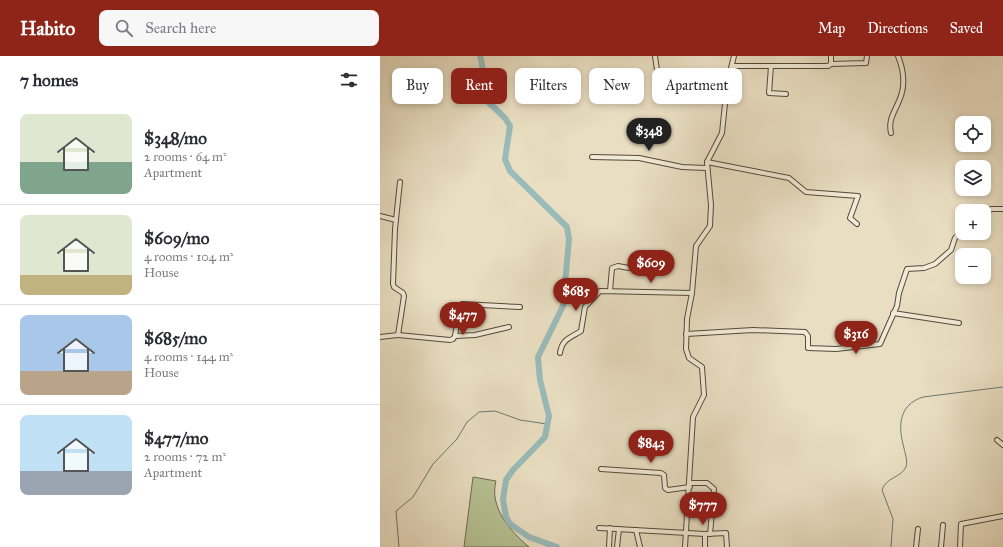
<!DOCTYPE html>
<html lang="en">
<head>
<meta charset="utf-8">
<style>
  :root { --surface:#fff; --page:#f7f7f7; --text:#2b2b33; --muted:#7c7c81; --line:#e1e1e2; --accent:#8f2418 }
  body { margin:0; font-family:"IM FELL Great Primer",serif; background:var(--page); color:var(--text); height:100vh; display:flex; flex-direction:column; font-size:15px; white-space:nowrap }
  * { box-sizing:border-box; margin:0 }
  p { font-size:13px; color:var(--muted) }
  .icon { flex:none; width:22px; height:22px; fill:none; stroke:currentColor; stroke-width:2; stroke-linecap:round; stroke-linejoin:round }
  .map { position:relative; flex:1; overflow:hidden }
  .sheet { display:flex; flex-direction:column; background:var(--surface); width:380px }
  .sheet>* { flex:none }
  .guide { position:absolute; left:12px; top:12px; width:380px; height:36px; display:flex; gap:8px }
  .buttons { position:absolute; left:575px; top:60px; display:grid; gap:8px }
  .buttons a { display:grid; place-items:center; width:36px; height:36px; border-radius:8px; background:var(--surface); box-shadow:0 2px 6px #0003; font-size:20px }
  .price { position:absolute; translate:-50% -34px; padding:0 9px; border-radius:14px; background:var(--accent); color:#fff; font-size:13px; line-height:26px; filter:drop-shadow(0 1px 2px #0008) }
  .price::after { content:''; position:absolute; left:50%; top:24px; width:12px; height:9px; margin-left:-6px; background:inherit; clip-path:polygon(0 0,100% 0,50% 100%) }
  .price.on { background:#222; color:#fff }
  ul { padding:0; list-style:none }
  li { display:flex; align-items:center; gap:12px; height:100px; padding:0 20px }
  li+li { border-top:1px solid var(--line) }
  li span { display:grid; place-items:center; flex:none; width:112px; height:80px; border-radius:8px; color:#555 }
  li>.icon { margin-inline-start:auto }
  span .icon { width:48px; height:48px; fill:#fffc; stroke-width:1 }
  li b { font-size:17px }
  h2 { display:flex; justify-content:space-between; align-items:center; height:48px; padding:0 20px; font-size:17px }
  .chip { padding:0 14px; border-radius:8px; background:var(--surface); box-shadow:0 2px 6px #0003; font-size:14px; line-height:36px }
  .chip.on { background:var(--accent); color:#fff }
  header { display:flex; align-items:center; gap:24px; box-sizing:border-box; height:56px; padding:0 20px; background:var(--accent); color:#fff }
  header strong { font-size:19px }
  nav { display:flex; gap:22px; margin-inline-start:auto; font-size:14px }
  .search { width:280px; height:36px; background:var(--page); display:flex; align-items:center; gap:10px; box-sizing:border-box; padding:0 14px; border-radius:8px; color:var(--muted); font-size:15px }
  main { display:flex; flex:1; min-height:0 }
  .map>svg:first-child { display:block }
  .green { fill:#b6c193; stroke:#6c6d50 }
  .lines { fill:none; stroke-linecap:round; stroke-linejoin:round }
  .stream { stroke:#697a74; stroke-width:1 }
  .river { stroke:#99bbb9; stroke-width:6 }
  .street-casing { stroke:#534a3a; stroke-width:6 }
  .street { stroke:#f1ead7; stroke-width:4 }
</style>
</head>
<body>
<header>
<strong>Habito</strong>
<div class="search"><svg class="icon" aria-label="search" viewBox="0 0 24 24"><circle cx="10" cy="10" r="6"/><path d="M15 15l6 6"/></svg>Search here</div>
<nav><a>Map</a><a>Directions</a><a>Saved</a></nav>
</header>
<main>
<section class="sheet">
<h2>7 homes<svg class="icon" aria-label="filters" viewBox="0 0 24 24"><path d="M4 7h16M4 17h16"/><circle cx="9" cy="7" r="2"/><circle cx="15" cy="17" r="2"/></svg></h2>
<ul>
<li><span style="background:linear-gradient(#dfe7d0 60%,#7fa58c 0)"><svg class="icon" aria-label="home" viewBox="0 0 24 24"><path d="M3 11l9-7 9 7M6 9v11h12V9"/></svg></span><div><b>$348/mo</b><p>2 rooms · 64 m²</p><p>Apartment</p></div></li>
<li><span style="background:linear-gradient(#dfe7d0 75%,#c2b280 0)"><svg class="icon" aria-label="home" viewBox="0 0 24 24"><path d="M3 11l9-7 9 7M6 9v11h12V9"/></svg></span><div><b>$609/mo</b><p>4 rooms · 104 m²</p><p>House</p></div></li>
<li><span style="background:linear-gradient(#a9c7e8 70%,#b9a48a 0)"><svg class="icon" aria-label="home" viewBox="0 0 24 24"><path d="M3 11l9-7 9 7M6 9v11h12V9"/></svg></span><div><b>$685/mo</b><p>4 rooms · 144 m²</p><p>House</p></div></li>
<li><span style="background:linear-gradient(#bfe0f5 70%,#9aa5b1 0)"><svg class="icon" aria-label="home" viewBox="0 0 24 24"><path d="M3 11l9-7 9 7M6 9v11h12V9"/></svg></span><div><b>$477/mo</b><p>2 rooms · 72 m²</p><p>Apartment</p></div></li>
</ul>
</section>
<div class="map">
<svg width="623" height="491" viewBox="0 0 623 491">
  <rect width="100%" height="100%" fill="#e9dec2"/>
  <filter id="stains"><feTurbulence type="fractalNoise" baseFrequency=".005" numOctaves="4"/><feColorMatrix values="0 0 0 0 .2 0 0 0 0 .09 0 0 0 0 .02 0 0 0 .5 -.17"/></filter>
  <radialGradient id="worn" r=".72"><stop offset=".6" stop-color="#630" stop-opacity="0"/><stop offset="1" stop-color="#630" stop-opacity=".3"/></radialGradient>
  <path class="green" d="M93 421 116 425C109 451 130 475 149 491H84Z"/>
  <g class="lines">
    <g class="stream">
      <polyline points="19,491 16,455 33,441 53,408 77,383 87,366 99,356 115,355 140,364 167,368"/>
      <path d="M511 491 513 463 502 434C506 421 521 422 526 411 528 405 525 398 524 392 518 371 518 349 543 341L623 331"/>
    </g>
    <path class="river" d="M100 0C105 15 102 25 103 41L125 62 130 70 125 103 130 115 187 171 189 183 183 250 158 301 160 324 169 360 165 381 133 414 126 424 123 443 126 461 130 468 149 481 177 491"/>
    <defs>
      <g id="street">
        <polyline points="275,0 277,14 284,23 347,28"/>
        <polyline points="451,8 451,0"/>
        <polyline points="353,10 448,10 451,8 486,7 487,0"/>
        <polyline points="391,10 389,37 406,38"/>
        <path d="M511 77C508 64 514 57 519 45 526 30 524 15 518 0"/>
        <polyline points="212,101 259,102 302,111 326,112"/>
        <polyline points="327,106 409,122 426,136 478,140 470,162 477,168"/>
        <polyline points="604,155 612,153 623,153"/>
        <polyline points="0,160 16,164"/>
        <polyline points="230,235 232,212 238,210 249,212"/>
        <polyline points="513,257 579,267"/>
        <polyline points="306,278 373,274 425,276 428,280 428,292 456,293 500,288 517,250 519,237 527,213 544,212 555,208 571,194 575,182 582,175"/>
        <polyline points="18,279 70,284 73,283 75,280 80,250 82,248 140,251"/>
        <polyline points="75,280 95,279 129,271"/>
        <polyline points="0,281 18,279 24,240 23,237 14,231 13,228 15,173 20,126"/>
        <path d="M180 297C182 283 190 282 201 275L205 251 220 235 312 237"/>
        <polyline points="617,384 623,389"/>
        <polyline points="221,413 281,417 284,419 285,432 288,434 310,431"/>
        <polyline points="310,427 327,427 334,433 330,478"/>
        <polyline points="219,472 325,478"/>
        <polyline points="256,474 260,491"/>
        <polyline points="229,491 230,472"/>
        <polyline points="237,491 239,473"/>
        <polyline points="305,491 313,361 324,339 322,311 309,302 306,293 307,263 312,237 316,190 330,170 331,149 327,106 342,77 347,28 354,0"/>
        <polyline points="325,491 325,478 346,477 347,491"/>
        <polyline points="536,491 538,473"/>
        <polyline points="561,491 563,469"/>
        <polyline points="580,491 581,468 623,460"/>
      </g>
    </defs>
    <use href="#street" class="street-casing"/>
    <use href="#street" class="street"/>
  </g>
  <rect width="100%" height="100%" filter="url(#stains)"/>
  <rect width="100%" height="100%" fill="url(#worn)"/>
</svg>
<div class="buttons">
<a><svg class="icon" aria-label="locate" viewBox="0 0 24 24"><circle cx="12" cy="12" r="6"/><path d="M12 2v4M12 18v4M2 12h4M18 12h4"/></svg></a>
<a><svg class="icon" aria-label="layers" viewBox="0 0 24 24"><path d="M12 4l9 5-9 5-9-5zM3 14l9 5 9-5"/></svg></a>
<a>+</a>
<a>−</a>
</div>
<b class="price on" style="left:269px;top:96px">$348</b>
<b class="price" style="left:271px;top:228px">$609</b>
<b class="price" style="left:196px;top:256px">$685</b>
<b class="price" style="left:83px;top:280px">$477</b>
<b class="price" style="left:476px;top:299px">$316</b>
<b class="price" style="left:271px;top:408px">$843</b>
<b class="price" style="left:323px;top:470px">$777</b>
<div class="guide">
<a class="chip">Buy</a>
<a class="chip on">Rent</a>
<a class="chip">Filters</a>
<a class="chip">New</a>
<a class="chip">Apartment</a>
</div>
</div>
</main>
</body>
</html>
